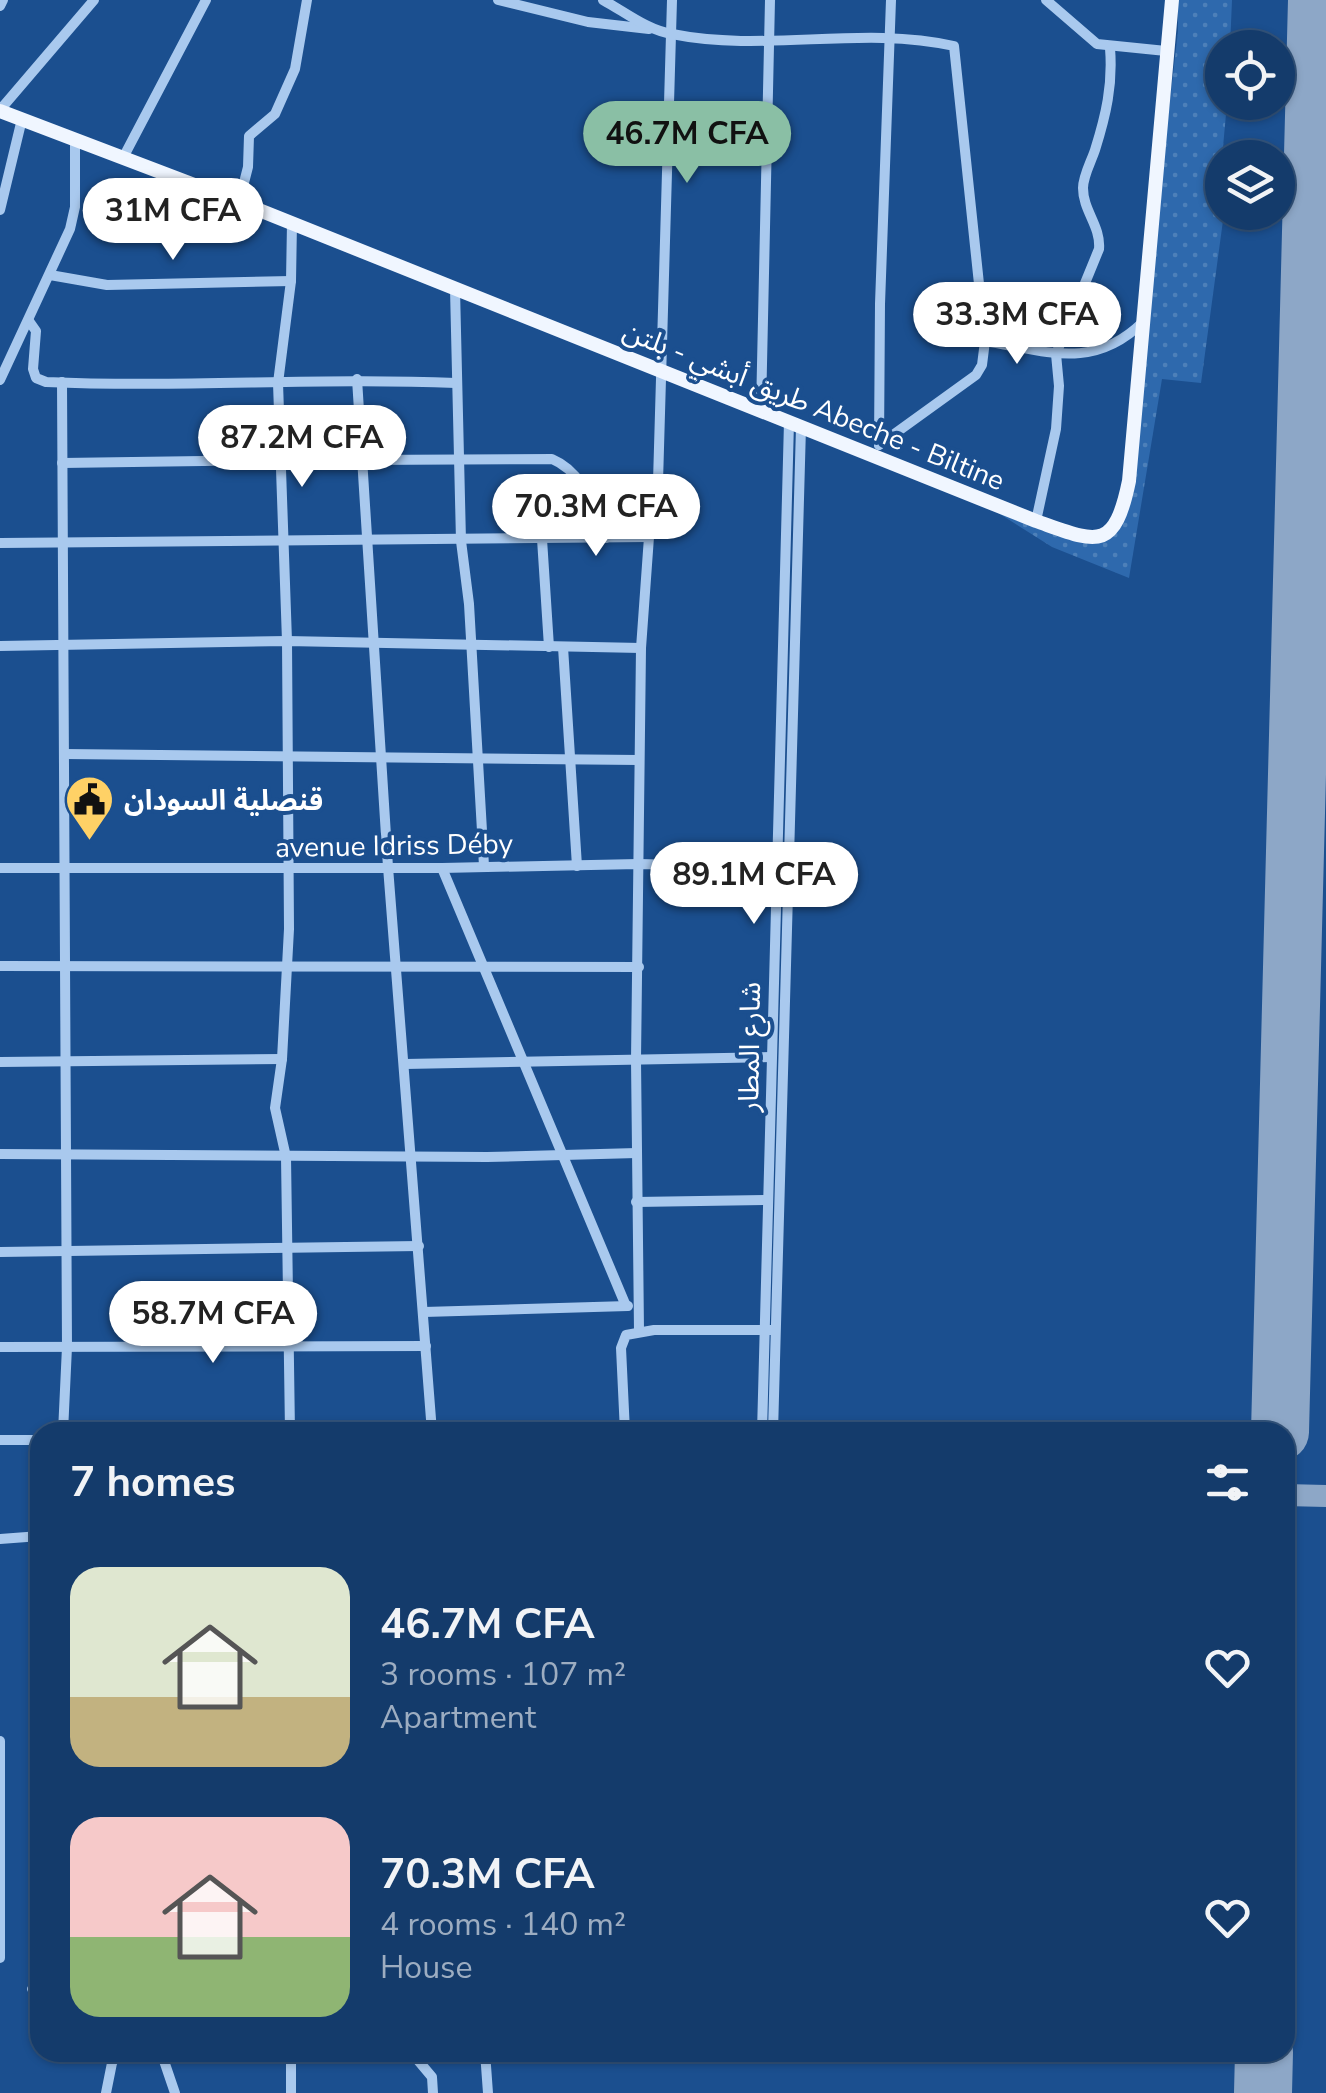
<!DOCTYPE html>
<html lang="en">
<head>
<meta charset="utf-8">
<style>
  :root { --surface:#143b6b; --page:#1d4271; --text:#f1f3f6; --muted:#9dadc1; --line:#33557e; --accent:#8abfa5 }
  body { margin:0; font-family:"Nunito Sans","Noto Sans Arabic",sans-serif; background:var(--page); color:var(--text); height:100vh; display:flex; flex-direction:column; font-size:38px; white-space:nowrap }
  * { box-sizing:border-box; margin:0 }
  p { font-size:32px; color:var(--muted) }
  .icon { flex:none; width:55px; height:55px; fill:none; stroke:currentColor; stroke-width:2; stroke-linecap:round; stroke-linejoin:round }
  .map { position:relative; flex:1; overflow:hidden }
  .panel { position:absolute; left:30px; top:1422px; width:1265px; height:640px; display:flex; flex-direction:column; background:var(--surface); border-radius:30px; box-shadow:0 2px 8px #0004,0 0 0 2px var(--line) }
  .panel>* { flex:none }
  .controls { position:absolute; left:1205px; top:30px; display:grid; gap:20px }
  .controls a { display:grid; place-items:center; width:90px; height:90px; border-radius:50%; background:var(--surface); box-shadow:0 2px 8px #0004,0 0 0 2px var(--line); font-size:50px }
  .price { position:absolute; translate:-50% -85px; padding:0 22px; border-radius:35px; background:#fff; color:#222; font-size:32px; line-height:65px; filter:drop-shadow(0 2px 5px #0008) }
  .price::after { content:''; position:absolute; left:50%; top:60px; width:30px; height:22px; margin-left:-15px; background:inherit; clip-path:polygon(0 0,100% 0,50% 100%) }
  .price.active { background:var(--accent); color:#111 }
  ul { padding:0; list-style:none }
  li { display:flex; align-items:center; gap:30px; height:250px; padding:0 40px }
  li span { display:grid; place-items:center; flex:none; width:280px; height:200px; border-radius:30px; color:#555 }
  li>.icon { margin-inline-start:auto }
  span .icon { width:120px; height:120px; fill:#fffc; stroke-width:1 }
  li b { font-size:42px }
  h2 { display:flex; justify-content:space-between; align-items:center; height:120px; padding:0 40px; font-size:42px }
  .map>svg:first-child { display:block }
  .grass { fill:url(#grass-dots) }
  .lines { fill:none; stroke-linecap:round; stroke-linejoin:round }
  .taxiway { stroke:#8da7c7; stroke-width:22 }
  .runway { stroke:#8da7c7; stroke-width:58 }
  .minor { stroke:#a9c9ee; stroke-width:10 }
  .major { stroke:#f0f6ff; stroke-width:14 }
  .labels { text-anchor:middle; stroke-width:8; stroke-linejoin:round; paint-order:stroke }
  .street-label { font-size:28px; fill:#fff; stroke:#1b4f8f }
  .poi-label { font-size:28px; font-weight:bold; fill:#fff; stroke:#1b4f8f; text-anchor:start }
</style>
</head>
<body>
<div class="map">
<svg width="1326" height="2093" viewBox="0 0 1326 2093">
  <defs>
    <pattern id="grass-dots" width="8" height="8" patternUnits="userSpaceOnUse" patternTransform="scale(2.5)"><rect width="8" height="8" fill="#2e69ad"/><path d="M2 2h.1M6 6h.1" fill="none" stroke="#4d80b9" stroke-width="1.8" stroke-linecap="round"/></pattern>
  </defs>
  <rect width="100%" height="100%" fill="#1b4f8f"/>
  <polygon class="grass" points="1178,0 1232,0 1230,47 1222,48 1222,102 1227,103 1222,158 1224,213 1201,383 1162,379 1129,578 1052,547 940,476 1089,536 1106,535 1123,509 1178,31"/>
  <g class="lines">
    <g class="taxiway">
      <polyline points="1314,133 1326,134"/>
      <polyline points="1285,1495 1326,1496"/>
    </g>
    <g class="runway">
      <polyline points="1280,1432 1317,0"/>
      <polyline points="1263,2093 1264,2052"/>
    </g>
    <g class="minor">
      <polyline points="498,0 588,22 649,29"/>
      <path d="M603 0C625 12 647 30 672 34 765 53 862 25 954 46L985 341 982 365 976 375 879 445"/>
      <polyline points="1046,0 1097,44 1166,51"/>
      <polyline points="0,6 3,0"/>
      <polyline points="0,110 94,0"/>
      <polyline points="124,156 206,0"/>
      <polyline points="239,202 248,167 249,136 275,114 295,69 307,0"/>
      <polyline points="0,210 22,119"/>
      <polyline points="50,275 107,285 291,281"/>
      <polyline points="455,289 461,541 469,604 484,866"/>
      <path d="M29 321 36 331 33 369 36 378 46 382C183 388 320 377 456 383"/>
      <path d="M985 341C1046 351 1093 371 1143 322"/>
      <polyline points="357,379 388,867 432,1432"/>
      <polyline points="0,380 70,229 75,207 75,139"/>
      <polyline points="62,382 67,1347 63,1432"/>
      <polyline points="761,410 770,0"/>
      <polyline points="879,445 880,304 891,0"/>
      <path d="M361 460 552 459C585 473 592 508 606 538"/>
      <polyline points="62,463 281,460"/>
      <path d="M1036 521 1056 429 1059 386 1056 354 1099 249C1101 226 1083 211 1083 188 1083 176 1091 162 1095 150 1106 115 1113 85 1110 48"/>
      <polyline points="542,539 549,647"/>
      <polyline points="0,543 649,537"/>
      <polyline points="0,646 287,641 641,648"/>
      <polyline points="563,647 577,866"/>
      <polyline points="64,754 639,760"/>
      <polyline points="0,868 442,868 638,864 781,867"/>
      <polyline points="442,868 626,1306"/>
      <polyline points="0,966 639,967"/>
      <polyline points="0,1062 282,1059"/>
      <polyline points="405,1064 771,1057"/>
      <polyline points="0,1154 487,1157 637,1153"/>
      <polyline points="636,1202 767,1200"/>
      <polyline points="0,1252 419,1246"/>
      <polyline points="424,1312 628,1306"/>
      <polyline points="639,1331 636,1060 641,648 649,537 658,482 672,0"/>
      <polyline points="0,1347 426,1346"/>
      <polyline points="290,1432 286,1157 275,1108 282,1059 289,929 287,641 278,383 291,281 292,223"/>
      <polyline points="539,1432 624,1425"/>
      <polyline points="625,1432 621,1348 626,1335 654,1330 771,1330"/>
      <polyline points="762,1432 789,422"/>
      <polyline points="773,1432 801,427"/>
      <polyline points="0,1440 40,1440"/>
      <polyline points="0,1539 40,1536"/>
      <polyline points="0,1741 0,1958"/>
      <polyline points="32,1989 40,1988"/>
      <polyline points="161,2052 175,2093"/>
      <polyline points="411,2052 432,2077 433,2093"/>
      <polyline points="485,2052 488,2093"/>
      <polyline points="106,2093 112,2063 118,2052"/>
      <polyline points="291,2093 291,2052"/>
    </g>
    <path class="major" d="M0 111 239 202 1036 521C1096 542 1114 554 1129 481L1172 0"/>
  </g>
  <defs>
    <symbol id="civic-pin" viewBox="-11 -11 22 30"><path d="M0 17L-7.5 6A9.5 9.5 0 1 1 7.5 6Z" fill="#ffd166" stroke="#1b4f8f"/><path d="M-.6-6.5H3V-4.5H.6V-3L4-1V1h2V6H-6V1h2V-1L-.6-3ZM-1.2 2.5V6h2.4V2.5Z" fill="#111"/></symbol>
  </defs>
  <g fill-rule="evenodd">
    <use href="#civic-pin" x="62" y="772" width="55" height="75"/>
  </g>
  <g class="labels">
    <g class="street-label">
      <text transform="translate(814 405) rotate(22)" y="10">طريق أبشي - بلتن Abeche - Biltine</text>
      <text transform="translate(394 845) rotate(-1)" y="10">avenue Idriss Déby</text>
      <text transform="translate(749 1047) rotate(-89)" y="10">شارع المطار</text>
    </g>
    <g class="poi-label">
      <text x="124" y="810">قنصلية السودان</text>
    </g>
  </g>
</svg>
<div class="controls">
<a><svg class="icon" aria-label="locate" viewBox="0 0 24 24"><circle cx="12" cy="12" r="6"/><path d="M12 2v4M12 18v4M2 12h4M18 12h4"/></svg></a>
<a><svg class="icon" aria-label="layers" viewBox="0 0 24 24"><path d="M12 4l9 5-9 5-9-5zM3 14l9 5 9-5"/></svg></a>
</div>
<b class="price active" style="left:687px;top:186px">46.7M CFA</b>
<b class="price" style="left:173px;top:263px">31M CFA</b>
<b class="price" style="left:1017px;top:367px">33.3M CFA</b>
<b class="price" style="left:302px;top:490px">87.2M CFA</b>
<b class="price" style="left:596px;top:559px">70.3M CFA</b>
<b class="price" style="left:754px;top:927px">89.1M CFA</b>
<b class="price" style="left:213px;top:1366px">58.7M CFA</b>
<section class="panel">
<h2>7 homes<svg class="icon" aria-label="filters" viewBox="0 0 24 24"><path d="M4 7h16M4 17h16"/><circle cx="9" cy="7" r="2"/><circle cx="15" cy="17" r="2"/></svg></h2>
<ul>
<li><span style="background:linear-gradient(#dfe7d0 65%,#c2b280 0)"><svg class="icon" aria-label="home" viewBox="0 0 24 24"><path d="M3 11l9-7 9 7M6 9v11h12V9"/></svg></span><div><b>46.7M CFA</b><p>3 rooms · 107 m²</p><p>Apartment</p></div><svg class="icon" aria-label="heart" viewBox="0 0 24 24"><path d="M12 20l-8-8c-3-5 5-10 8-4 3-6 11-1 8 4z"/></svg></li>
<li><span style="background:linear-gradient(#f6c9c9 60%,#8fb573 0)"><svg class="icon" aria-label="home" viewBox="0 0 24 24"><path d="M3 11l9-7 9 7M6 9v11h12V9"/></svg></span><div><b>70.3M CFA</b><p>4 rooms · 140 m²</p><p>House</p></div><svg class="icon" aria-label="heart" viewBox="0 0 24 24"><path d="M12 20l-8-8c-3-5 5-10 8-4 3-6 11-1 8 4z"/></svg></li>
</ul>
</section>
</div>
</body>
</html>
